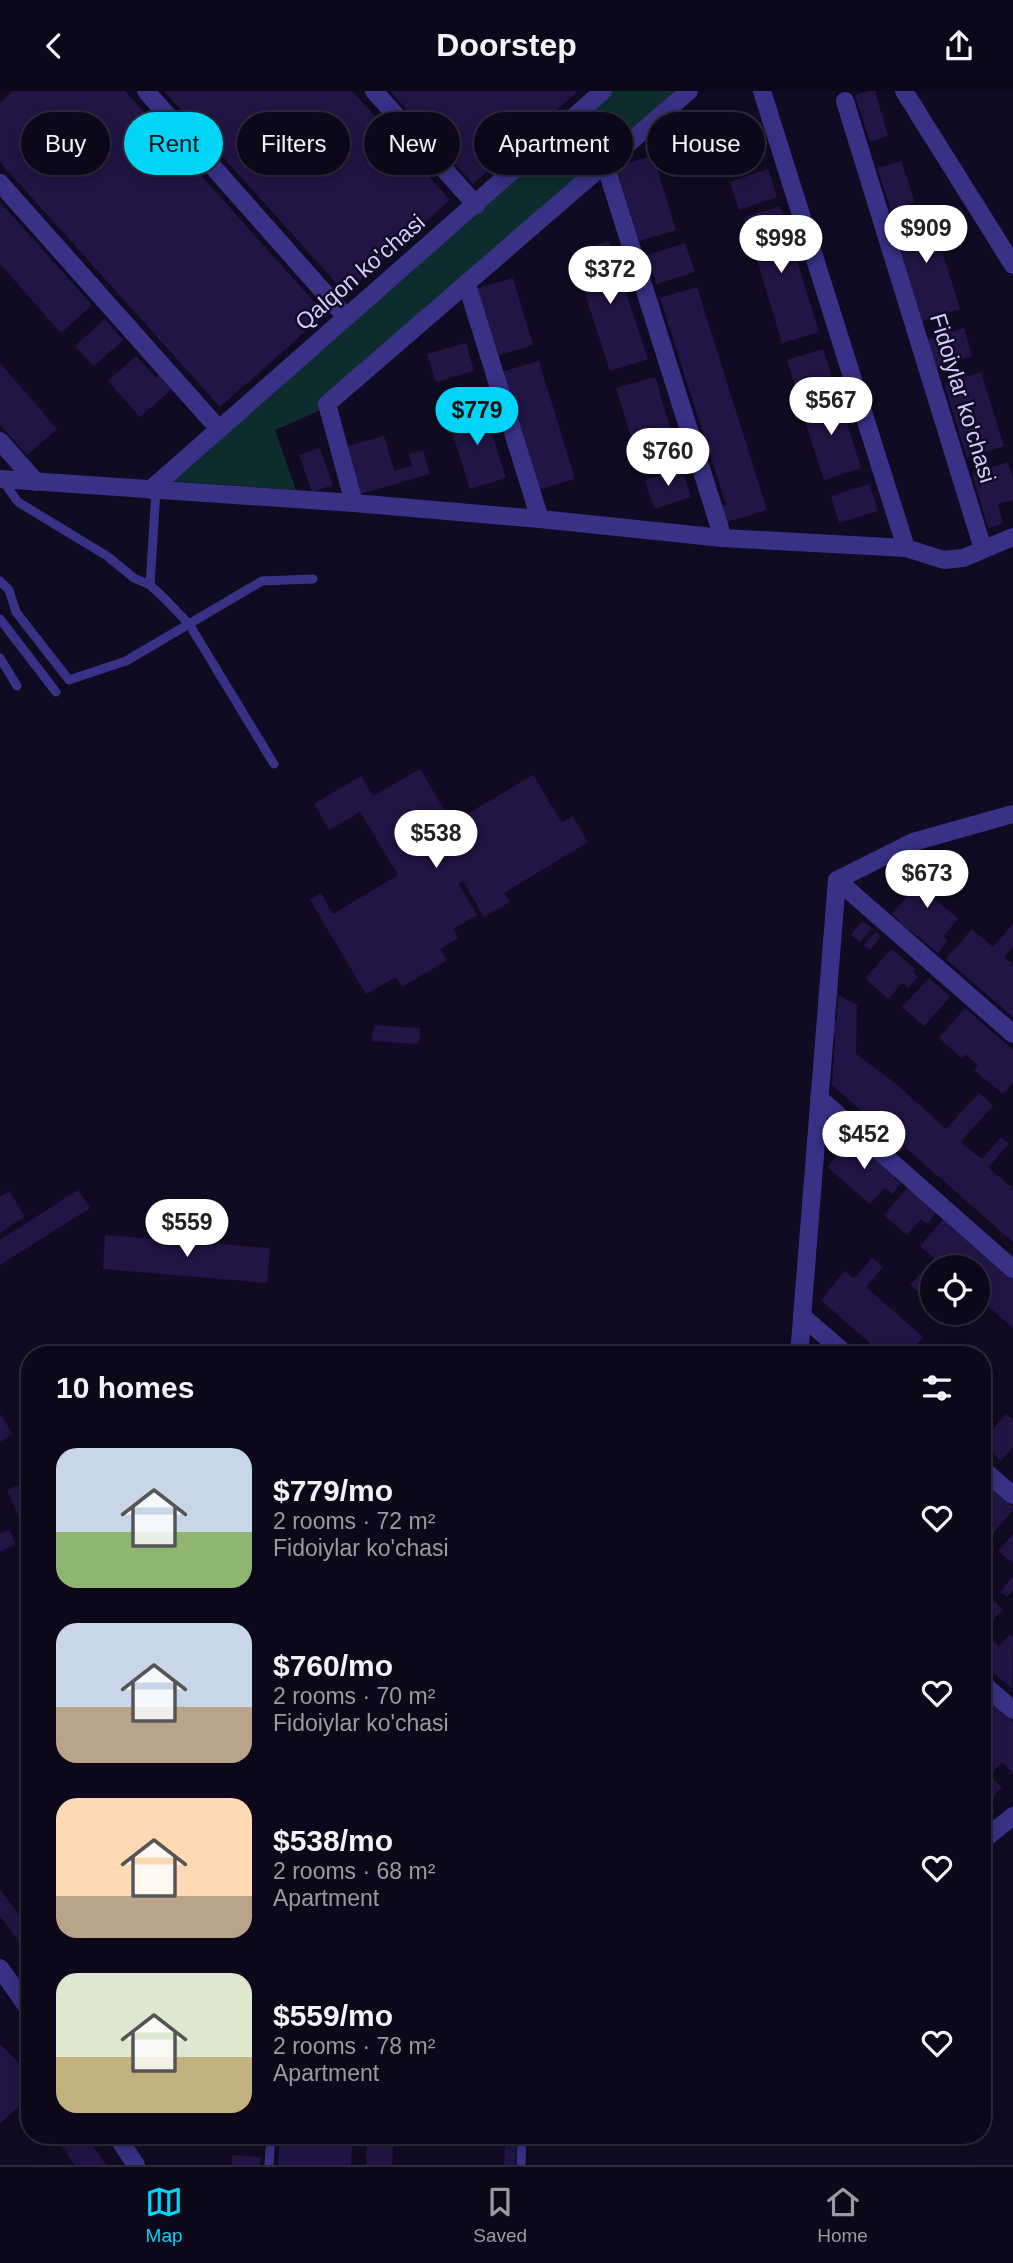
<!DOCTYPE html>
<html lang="en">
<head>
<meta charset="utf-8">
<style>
  :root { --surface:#0c081a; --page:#1a1627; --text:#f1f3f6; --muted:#9a9aa2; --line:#2c2939; --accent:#00d4f7 }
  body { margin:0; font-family:Helvetica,sans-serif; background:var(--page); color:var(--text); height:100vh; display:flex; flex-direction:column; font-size:26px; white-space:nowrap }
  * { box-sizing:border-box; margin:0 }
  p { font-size:23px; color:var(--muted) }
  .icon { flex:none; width:38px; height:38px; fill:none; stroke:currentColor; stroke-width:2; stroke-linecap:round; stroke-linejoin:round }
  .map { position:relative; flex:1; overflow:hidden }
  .drawer { position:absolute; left:21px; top:1255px; width:970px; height:798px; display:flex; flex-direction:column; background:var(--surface); border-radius:28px; box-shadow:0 4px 18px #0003,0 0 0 2px var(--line) }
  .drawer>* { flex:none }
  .top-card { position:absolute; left:21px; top:21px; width:971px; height:63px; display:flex; gap:14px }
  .controls { position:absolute; left:920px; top:1164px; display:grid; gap:14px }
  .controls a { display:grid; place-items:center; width:70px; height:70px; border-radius:50%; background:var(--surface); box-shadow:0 4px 18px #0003,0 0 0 2px var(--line); font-size:35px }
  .price { position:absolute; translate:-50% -60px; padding:0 16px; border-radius:24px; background:#fff; color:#222; font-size:23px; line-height:46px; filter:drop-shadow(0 2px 4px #0008) }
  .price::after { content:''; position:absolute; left:50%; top:42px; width:21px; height:16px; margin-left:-10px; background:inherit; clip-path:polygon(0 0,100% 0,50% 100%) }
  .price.active { background:var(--accent); color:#111 }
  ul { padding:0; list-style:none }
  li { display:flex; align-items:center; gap:21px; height:175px; padding:0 35px }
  li span { display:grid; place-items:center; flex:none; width:196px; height:140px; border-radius:21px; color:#555 }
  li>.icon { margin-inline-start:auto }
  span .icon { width:84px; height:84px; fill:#fffc; stroke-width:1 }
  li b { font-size:30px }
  h2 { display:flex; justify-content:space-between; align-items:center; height:84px; padding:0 35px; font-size:30px }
  .pill { padding:0 24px; border-radius:32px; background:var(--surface); box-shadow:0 4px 18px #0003,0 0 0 2px var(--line); font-size:24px; line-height:63px }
  .pill.active { background:var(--accent); color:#111 }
  header { display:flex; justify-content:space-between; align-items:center; height:91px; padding:0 35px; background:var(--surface); font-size:32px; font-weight:600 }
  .menu { display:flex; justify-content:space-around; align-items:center; height:98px; border-top:2px solid var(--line); background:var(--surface); font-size:19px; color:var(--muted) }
  .menu a { display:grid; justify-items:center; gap:4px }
  .menu .active { color:var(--accent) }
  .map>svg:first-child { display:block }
  .green { fill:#0d2c2d }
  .building { fill:#211545 }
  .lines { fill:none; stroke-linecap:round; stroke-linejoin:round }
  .service { stroke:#383186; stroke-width:9 }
  .minor { stroke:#383186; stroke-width:18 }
  .tertiary { stroke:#383186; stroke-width:18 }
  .labels { text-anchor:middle; stroke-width:5; stroke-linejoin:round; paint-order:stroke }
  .street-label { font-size:23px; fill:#d4ccff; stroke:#100b22 }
</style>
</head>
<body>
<header><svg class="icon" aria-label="back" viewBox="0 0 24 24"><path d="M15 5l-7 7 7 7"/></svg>Doorstep<svg class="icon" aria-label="share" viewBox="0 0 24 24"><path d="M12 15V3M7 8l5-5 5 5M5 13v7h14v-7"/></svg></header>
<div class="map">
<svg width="1013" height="2074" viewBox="0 0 1013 2074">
  <rect width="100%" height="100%" fill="#100b22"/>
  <polygon class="green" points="613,0 678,0 323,318 275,339 296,399 173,390"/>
  <g class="building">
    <polygon points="13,0 125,0 325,223 220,316 0,71 0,12"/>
    <polygon points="164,0 352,0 450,109 345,202"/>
    <polygon points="390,0 578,0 473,93"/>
    <polygon points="868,0 875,0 888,45 870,51 855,4"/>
    <polygon points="751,31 760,60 724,71 715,43"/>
    <polygon points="653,64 676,139 639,150 616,76"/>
    <polygon points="901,70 915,111 891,119 877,77"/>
    <polygon points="768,78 777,106 739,119 730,91"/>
    <polygon points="0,111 92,214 61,242 0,173"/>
    <polygon points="780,115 819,241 782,252 744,126"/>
    <polygon points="929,118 960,218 922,230 892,130"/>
    <polygon points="609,150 648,268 610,280 572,162"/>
    <polygon points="685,152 695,181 656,193 647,164"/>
    <polygon points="513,187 533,254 496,265 476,198"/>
    <polygon points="697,196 767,419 723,432 718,416 726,414 660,207"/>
    <polygon points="105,228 123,249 94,275 75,255"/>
    <polygon points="964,237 972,265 935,277 926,249"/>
    <polygon points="466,252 474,280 436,291 427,263"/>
    <polygon points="823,258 832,286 796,298 787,269"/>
    <polygon points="136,265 156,287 161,282 173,297 140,326 108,290"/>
    <polygon points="539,270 575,388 537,399 501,281"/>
    <polygon points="0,272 57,338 27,364 0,334"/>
    <polygon points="981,281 1004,355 967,367 944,292"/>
    <polygon points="655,286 677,360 639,372 616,297"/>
    <polygon points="838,303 861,377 824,389 800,315"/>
    <polygon points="483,314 506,387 470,398 447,325"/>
    <polygon points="384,345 394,380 412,375 409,363 423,359 430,383 360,403 347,355"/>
    <polygon points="320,357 333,394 312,401 299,364"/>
    <polygon points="1008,371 1013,388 1013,409 998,413 1003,433 988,437 972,382"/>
    <polygon points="682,377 691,406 654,418 645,389"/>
    <polygon points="869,393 878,420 839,432 831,405"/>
    <polygon points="420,678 452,732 533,684 562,732 573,725 588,751 504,802 510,811 484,826 463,790 458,793 477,824 453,838 458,847 440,858 447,869 402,896 396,886 366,903 310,809 321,802 333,823 398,784 360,721 329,739 314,713 361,685 373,705"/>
    <polygon points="942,764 953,773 928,802 958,828 943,845 948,850 938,862 910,839 907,843 896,833 899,829 892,823"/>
    <polygon points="862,830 872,837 860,851 851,844"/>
    <polygon points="1013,833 1013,855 1004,866 1013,874 1013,926 946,868 972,838 993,856"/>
    <polygon points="876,841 881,846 870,859 864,854"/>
    <polygon points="892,858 915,878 912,880 918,886 908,897 902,892 888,908 865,887"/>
    <polygon points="929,887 950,906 924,935 902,916"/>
    <polygon points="838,904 857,914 856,963 896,993 946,1038 979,1002 993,1015 960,1051 982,1068 1001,1046 1009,1053 988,1076 1013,1098 1013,1151 905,1056 900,1063 884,1050 889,1044 832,994 835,946 830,946 831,929 837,929"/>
    <polygon points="965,917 1013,959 1013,991 1003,1003 974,979 978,974 965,963 962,967 939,947"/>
    <polygon points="374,934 420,937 419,953 372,950"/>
    <polygon points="853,1046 897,1083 894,1087 901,1093 892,1103 885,1097 870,1113 827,1076"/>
    <polygon points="910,1094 936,1122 927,1133 921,1128 907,1144 884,1124"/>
    <polygon points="78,1099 90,1117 0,1174 0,1149"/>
    <polygon points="9,1100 25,1125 0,1142 0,1106"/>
    <polygon points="946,1125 1013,1184 1013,1237 983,1211 978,1216 978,1176 933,1176 933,1199 925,1207 910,1194 934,1167 920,1155"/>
    <polygon points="105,1144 270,1157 267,1192 103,1178"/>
    <polygon points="872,1167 883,1176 866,1196 923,1246 907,1264 883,1264 821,1209 845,1180 854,1188"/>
    <polygon points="961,1222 973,1222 959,1237 952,1231"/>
    <polygon points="982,1303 993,1313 982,1326"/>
    <polygon points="0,1323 13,1343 0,1351"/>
    <polygon points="1006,1323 1013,1329 1013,1356 1001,1370 982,1351"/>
    <polygon points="30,1389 30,1453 7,1399"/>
    <polygon points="982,1389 1013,1416 1013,1419 984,1453 982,1451"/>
    <polygon points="9,1439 16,1453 0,1461 0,1443"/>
    <polygon points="1013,1443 1013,1472 998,1460"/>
    <polygon points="1013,1485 1013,1499 1007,1506 1000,1501"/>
    <polygon points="991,1507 1003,1518 982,1541 999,1555 1010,1543 1013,1546 1012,1598 982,1572 982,1514 983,1515"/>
    <polygon points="986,1600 1003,1615 999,1619 1013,1631 1013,1682 1002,1671 990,1685 1002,1696 990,1709 982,1702 982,1605"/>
    <polygon points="0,1798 30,1839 30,1866 0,1825"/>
    <polygon points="0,1953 30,1983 30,2004 0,2033"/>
    <polygon points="54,2044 85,2044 106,2074 75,2074"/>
    <polygon points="190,2044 265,2044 264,2050 190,2046"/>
    <polygon points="280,2044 353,2044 351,2074 278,2074"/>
    <polygon points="367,2044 394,2044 392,2074 366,2074"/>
    <polygon points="506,2044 517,2044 515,2074 504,2074"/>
    <polygon points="232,2064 261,2066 260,2074 232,2074"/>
  </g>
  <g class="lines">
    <g class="service">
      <polyline points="3,390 18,411 107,465 134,487 150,494 164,507 189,533 274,673"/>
      <polyline points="0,490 9,499 16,521 69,589 126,570 262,490 313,488"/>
      <polyline points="150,494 156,399"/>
      <polyline points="0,528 56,601"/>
      <polyline points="0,567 17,595"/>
      <polyline points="269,2074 271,2044"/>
      <polyline points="521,2074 522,2044"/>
    </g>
    <g class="minor">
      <polyline points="146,0 345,225"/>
      <polyline points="374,0 476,114"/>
      <polyline points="762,0 906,457"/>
      <polyline points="845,10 983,458"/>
      <polyline points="605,73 723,447"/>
      <polyline points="0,92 218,337"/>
      <polyline points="467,194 540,428"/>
      <polyline points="0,350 36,391"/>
      <polyline points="150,399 603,0"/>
      <polyline points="354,412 327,313 689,0"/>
      <polyline points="837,789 1013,943"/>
      <polyline points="837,789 913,751 1013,723"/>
      <polyline points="819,1007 1013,1178"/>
      <polyline points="802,1225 847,1264"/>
      <polyline points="799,1264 837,789"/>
      <polyline points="982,1378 1013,1404"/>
      <polyline points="982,1592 1013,1619"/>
      <polyline points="982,1750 1013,1725"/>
      <polyline points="0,1877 30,1920"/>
      <polyline points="116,2044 136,2074"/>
    </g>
    <g class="tertiary">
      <polyline points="904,0 1013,174"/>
      <polyline points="0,388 354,412 540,428 723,447 906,457 944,469 963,467 1013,446"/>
    </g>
  </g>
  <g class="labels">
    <g class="street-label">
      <text transform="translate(360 181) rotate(-41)" y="8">Qalqon ko'chasi</text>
      <text transform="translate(963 307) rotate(73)" y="8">Fidoiylar ko'chasi</text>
    </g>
  </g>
</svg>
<div class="controls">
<a><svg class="icon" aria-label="locate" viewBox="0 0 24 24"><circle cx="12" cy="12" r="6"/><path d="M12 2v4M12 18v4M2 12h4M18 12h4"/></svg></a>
</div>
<b class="price" style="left:926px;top:174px">$909</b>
<b class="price" style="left:781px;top:184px">$998</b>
<b class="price" style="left:610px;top:215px">$372</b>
<b class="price" style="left:831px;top:346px">$567</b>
<b class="price active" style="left:477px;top:356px">$779</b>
<b class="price" style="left:668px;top:397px">$760</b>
<b class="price" style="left:436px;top:779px">$538</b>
<b class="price" style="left:927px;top:819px">$673</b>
<b class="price" style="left:864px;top:1080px">$452</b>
<b class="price" style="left:187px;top:1168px">$559</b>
<div class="top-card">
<a class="pill">Buy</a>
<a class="pill active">Rent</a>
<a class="pill">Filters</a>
<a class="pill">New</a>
<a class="pill">Apartment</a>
<a class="pill">House</a>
</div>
<section class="drawer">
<h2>10 homes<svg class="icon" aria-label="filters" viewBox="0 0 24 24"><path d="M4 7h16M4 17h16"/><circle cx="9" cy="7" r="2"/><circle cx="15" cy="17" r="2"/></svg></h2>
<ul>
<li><span style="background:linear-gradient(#c9d6e8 60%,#8fb573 0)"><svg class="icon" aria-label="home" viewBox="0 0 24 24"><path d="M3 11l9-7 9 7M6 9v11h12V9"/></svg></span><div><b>$779/mo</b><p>2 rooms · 72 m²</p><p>Fidoiylar ko'chasi</p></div><svg class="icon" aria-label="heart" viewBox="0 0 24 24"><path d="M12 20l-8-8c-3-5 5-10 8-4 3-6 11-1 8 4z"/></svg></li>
<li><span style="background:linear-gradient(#c9d6e8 60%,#b9a48a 0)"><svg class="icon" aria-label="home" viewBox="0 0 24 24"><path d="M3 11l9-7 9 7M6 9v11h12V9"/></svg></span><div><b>$760/mo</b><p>2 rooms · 70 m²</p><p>Fidoiylar ko'chasi</p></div><svg class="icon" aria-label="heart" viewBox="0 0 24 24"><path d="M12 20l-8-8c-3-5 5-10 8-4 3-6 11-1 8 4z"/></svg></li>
<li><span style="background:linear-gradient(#ffd9b3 70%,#b9a48a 0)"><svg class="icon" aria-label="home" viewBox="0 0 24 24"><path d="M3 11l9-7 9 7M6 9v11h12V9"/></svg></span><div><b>$538/mo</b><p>2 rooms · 68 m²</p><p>Apartment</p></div><svg class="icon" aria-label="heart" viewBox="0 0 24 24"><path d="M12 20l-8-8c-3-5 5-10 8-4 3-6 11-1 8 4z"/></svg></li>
<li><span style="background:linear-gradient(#dfe7d0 60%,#c2b280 0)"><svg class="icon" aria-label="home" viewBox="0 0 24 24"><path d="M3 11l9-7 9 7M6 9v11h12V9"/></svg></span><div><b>$559/mo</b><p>2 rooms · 78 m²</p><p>Apartment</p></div><svg class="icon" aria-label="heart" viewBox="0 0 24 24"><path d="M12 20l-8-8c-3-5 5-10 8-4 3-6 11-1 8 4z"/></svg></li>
</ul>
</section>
</div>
<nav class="menu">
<a class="active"><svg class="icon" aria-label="map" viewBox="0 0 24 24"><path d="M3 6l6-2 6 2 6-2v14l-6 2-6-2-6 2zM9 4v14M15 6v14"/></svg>Map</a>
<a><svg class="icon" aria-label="saved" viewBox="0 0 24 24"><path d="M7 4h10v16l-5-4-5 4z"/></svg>Saved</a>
<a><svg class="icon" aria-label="home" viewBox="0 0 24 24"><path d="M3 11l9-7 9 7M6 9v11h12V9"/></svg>Home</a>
</nav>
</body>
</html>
